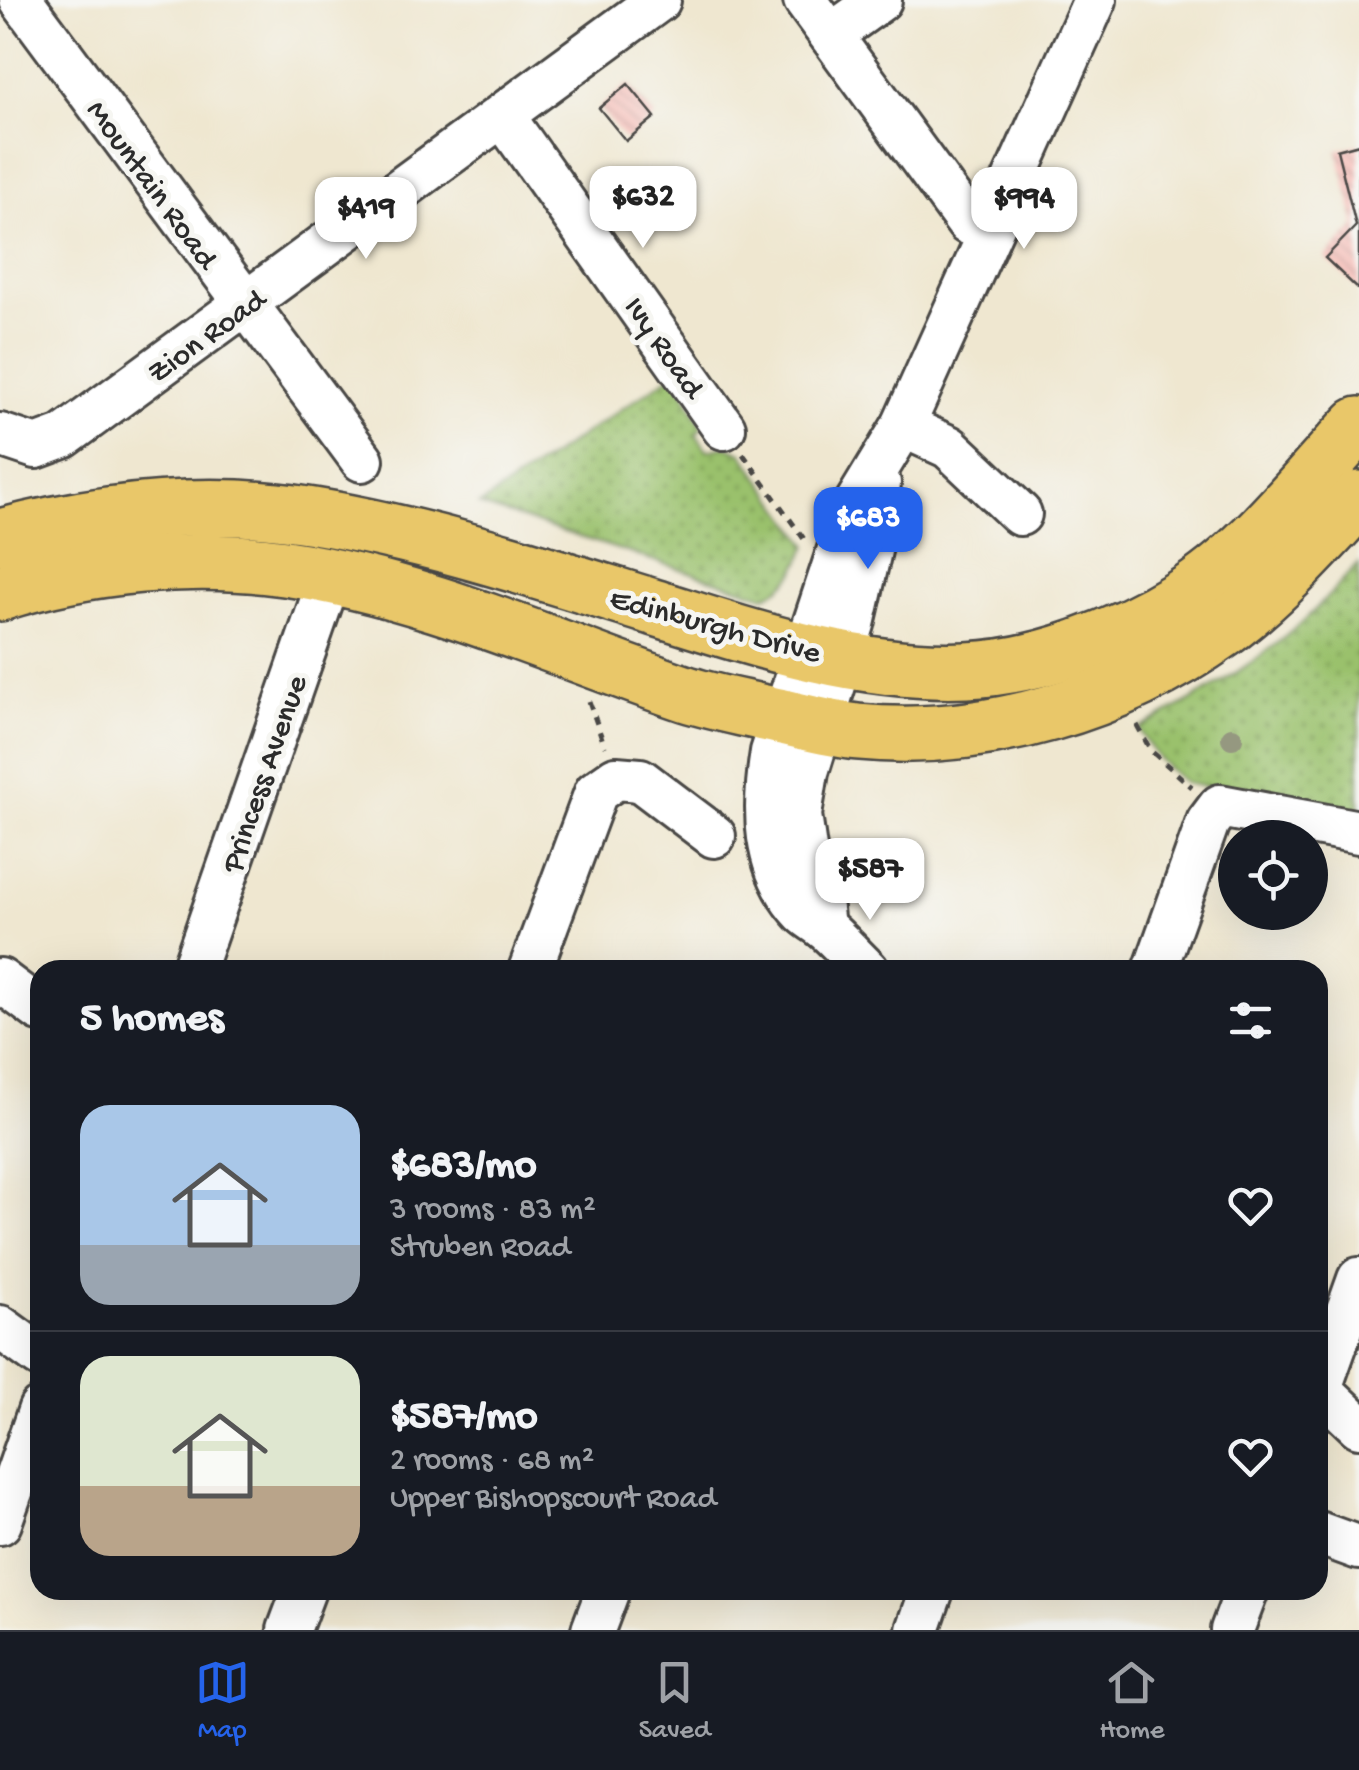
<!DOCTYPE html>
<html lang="en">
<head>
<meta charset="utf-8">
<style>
  :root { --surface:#171b24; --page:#20242c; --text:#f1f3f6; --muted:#9ea1a6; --line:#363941; --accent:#2563eb }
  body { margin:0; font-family:"Gochi Hand",sans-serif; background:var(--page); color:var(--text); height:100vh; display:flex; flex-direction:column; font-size:38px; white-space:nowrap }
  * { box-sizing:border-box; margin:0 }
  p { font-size:32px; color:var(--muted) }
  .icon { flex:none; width:55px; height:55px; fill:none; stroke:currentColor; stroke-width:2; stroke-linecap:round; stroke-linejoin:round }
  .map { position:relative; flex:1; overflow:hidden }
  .details { position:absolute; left:30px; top:960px; width:1298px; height:640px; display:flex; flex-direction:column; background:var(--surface); border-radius:30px; box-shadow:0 10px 40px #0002 }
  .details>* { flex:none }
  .controls { position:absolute; left:1218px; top:820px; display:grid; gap:20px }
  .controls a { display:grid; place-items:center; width:110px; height:110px; border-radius:50%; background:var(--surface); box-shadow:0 10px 40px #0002; font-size:50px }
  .price { position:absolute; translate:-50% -85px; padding:0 22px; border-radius:20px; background:#fff; color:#222; font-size:32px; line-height:65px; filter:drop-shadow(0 2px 5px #0008) }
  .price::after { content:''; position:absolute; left:50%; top:60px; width:30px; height:22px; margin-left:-15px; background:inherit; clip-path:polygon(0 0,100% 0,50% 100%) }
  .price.active { background:var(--accent); color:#fff }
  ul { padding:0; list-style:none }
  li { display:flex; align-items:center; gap:30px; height:250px; padding:0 50px }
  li+li { border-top:2px solid var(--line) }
  li span { display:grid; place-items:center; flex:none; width:280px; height:200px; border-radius:30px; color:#555 }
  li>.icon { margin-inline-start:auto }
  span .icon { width:120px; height:120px; fill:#fffc; stroke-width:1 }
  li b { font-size:42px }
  h2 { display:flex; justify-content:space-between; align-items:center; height:120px; padding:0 50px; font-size:42px }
  .dock { display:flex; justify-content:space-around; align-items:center; height:140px; border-top:2px solid var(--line); background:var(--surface); font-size:28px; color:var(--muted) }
  .dock a { display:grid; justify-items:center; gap:5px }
  .dock .active { color:var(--accent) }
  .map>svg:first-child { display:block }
  .park { fill:url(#park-dots); stroke:#62764c; stroke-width:2.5 }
  .building { fill:url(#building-back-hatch) }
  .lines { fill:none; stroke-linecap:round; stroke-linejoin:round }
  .minor-casing { stroke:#484744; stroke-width:48 }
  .highway-casing { stroke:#484744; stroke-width:60 }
  .path { stroke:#484744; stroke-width:5; stroke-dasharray:8 8; stroke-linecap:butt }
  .minor { stroke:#fff; stroke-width:42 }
  .highway { stroke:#e9c769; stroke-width:55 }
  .tree { fill:#959880 }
  .labels { text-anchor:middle; stroke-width:10; stroke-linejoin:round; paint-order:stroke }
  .street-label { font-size:32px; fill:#2b2b2b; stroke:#f6f6f2 }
</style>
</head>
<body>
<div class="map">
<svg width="1359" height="1630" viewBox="0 0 1359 1630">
  <defs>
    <pattern id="park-dots" width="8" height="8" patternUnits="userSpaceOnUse" patternTransform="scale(2.5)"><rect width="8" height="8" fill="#9ac16c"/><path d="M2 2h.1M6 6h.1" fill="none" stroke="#7e9d59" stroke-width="1.8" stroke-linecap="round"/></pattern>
    <pattern id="building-back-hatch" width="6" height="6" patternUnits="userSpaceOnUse" patternTransform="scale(2.5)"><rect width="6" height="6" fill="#f6afa9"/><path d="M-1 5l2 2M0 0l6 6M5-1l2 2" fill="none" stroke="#c78f8a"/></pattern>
  </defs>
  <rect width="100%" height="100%" fill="#f6f6f2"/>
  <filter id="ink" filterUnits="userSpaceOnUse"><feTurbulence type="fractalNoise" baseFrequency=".01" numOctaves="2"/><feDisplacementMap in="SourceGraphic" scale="20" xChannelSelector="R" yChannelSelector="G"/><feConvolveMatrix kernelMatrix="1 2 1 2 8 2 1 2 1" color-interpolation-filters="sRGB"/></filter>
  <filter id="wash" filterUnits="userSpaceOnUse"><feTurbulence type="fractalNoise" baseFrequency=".0048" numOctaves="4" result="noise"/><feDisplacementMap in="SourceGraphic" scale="40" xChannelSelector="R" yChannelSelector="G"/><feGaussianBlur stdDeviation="2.25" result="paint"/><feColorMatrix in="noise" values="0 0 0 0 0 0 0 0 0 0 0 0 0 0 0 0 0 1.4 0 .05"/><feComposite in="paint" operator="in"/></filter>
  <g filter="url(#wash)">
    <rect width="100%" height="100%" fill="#efe7d0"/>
    <g class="park">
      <path d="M675 373 702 427 696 434 707 450 726 446 742 453 808 545C797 570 791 585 765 596L479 505Z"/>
      <path d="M1359 564V818L1185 783C1165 767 1151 752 1139 729 1192 701 1246 670 1292 631 1316 611 1337 586 1359 564Z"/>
    </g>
    <g id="blocks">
      <g class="building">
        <polygon points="628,84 655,117 626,141 599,108"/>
        <polygon points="1359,144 1359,290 1325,258 1356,226 1337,150"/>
      </g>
    </g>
  </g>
  <g filter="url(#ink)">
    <use href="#blocks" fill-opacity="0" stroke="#484744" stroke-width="2.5"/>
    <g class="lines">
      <defs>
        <g id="minor">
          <polyline points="21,0 362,460"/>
          <polyline points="805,0 968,223"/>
          <polyline points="831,35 880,0"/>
          <polyline points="503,116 724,428"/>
          <polyline points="903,426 949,447 1020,514"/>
          <polyline points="0,435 36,447 63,437 659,0"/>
          <polyline points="823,927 819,892 805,849 800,815 807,772 853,624 874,533 879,483"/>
          <polyline points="193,970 330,577"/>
          <polyline points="530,970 596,792 616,778 640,780 714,836"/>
          <path d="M867 970C852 956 838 939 822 926 816 922 809 918 804 913 762 868 763 808 772 752L852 510 903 426 1095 0"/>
          <polyline points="1155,970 1208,822 1220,806 1359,832"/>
          <polyline points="0,980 40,1010"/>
          <polyline points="0,1327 40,1356"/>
          <polyline points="1318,1387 1359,1426"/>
          <polyline points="1318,1394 1359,1279"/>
          <polyline points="0,1523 40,1409"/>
          <polyline points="1318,1533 1359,1548"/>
          <polyline points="289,1630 304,1590"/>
          <polyline points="593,1630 608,1590"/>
          <polyline points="918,1630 932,1590"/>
          <polyline points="1232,1630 1247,1590"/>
        </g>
        <g id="highway">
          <path d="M0 537C103 510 208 498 314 516 428 535 540 572 650 606 751 638 861 675 967 670 1040 667 1119 636 1181 598 1250 556 1304 484 1359 425"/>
          <path d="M0 593C87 565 193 555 285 568 422 588 551 647 681 692 710 702 740 707 769 714 798 720 829 729 858 732 986 744 1119 704 1223 630 1273 594 1316 544 1359 499"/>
        </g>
      </defs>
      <use href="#minor" class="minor-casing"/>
      <use href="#highway" class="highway-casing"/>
      <g class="path">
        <polyline points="743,454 804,539"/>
        <polyline points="589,701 605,747"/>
        <polyline points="1137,725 1151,751 1192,787"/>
      </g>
      <use href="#minor" class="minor"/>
      <use href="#highway" class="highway"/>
    </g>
    <circle class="tree" cx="1232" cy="738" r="11"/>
  </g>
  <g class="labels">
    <g class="street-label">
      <text transform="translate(154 183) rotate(54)" y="11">Mountain Road</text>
      <text transform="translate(205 334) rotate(-36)" y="11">Zion Road</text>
      <text transform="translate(666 346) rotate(55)" y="11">Ivy Road</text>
      <text transform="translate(716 623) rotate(15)" y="11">Edinburgh Drive</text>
      <text transform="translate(262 773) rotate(-71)" y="11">Princess Avenue</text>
    </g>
  </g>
</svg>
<div class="controls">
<a><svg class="icon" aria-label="locate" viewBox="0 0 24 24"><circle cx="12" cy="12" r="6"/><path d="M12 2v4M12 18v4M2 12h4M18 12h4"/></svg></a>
</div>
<b class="price" style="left:643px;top:251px">$632</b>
<b class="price" style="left:1024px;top:252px">$994</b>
<b class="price" style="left:366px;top:262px">$419</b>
<b class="price active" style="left:868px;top:572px">$683</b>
<b class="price" style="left:870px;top:923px">$587</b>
<section class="details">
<h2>5 homes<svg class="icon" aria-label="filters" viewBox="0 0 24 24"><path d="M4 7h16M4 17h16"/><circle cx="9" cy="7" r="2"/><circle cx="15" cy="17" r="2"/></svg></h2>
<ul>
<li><span style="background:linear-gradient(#a9c7e8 70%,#9aa5b1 0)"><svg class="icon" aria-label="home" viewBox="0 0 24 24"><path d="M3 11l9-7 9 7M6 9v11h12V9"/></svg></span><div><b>$683/mo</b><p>3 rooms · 83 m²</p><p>Struben Road</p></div><svg class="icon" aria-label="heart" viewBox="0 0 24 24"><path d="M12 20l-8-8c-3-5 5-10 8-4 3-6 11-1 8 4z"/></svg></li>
<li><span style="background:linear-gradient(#dfe7d0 65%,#b9a48a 0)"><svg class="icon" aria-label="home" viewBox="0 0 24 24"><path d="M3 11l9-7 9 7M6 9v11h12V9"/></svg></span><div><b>$587/mo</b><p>2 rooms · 68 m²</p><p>Upper Bishopscourt Road</p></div><svg class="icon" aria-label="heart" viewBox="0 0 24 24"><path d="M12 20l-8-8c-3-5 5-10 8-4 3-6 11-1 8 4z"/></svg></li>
</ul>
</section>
</div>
<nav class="dock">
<a class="active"><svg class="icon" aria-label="map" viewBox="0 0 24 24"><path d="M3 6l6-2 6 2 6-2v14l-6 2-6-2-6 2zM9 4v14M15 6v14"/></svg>Map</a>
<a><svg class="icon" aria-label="saved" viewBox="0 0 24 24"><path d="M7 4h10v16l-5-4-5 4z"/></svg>Saved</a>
<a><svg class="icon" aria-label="home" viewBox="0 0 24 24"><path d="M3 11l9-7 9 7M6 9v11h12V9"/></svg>Home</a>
</nav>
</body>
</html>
